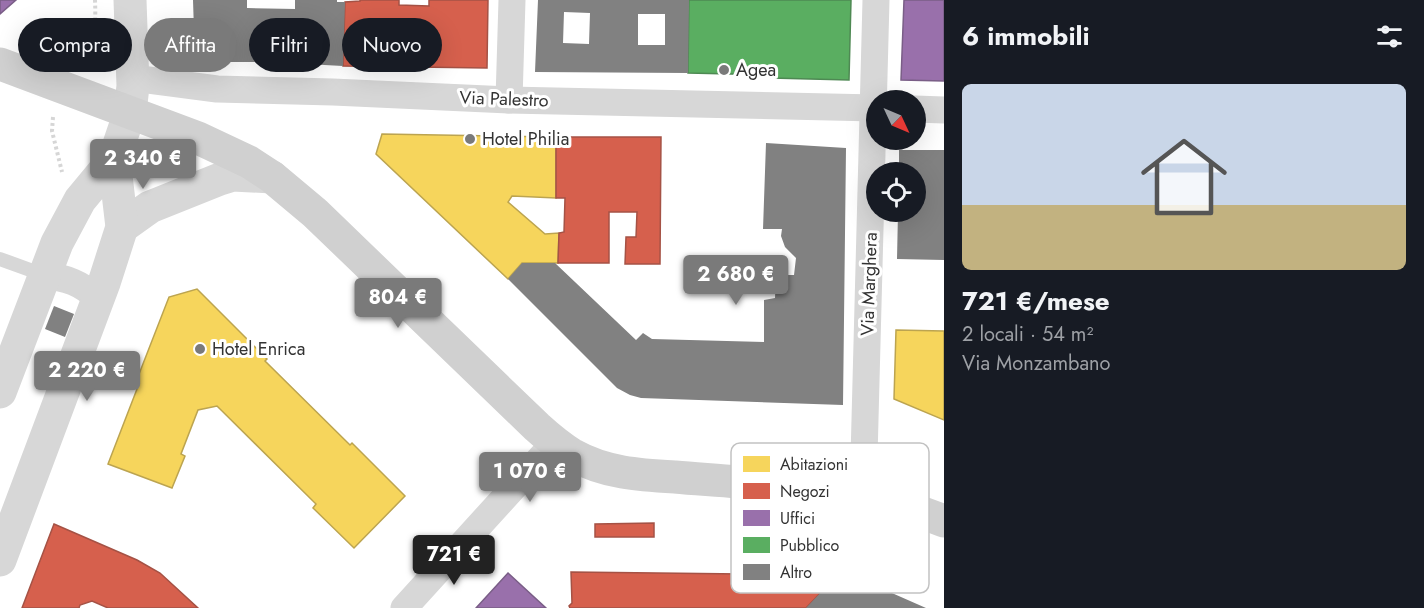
<!DOCTYPE html>
<html lang="it">
<head>
<meta charset="utf-8">
<style>
  :root { --surface:#171b24; --page:#20242c; --text:#f1f3f6; --muted:#9ea1a6; --accent:#7a7a7a }
  body { margin:0; font-family:Jost,sans-serif; background:var(--page); color:var(--text); height:100vh; display:flex; flex-direction:column; font-size:22px; white-space:nowrap }
  * { box-sizing:border-box; margin:0 }
  p { font-size:20px; color:var(--muted) }
  .icon { flex:none; width:33px; height:33px; fill:none; stroke:currentColor; stroke-width:2; stroke-linecap:round; stroke-linejoin:round }
  .map { position:relative; flex:1; overflow:hidden }
  .sheet { display:flex; flex-direction:column; background:var(--surface); width:480px }
  .sheet>* { flex:none }
  .hud { position:absolute; left:18px; top:18px; width:570px; height:54px; display:flex; gap:12px }
  .needle { width:39px; rotate:134deg }
  .fabs { position:absolute; left:866px; top:90px; display:grid; gap:12px }
  .fabs a { display:grid; place-items:center; width:60px; height:60px; border-radius:50%; background:var(--surface); box-shadow:0 6px 24px #0002; font-size:30px }
  .price { position:absolute; translate:-50% -51px; padding:0 14px; border-radius:6px; background:var(--accent); color:#fff; font-size:20px; line-height:39px; filter:drop-shadow(0 2px 3px #0008) }
  .price::after { content:''; position:absolute; left:50%; top:36px; width:18px; height:14px; margin-left:-9px; background:inherit; clip-path:polygon(0 0,100% 0,50% 100%) }
  .price.current { background:#222; color:#fff }
  ul { padding:0; list-style:none }
  li { display:grid; align-content:center; gap:12px; height:318px; padding:0 18px }
  li span { display:grid; place-items:center; height:186px; border-radius:9px; color:#555 }
  li>.icon { margin-inline-start:auto }
  span .icon { width:108px; height:108px; fill:#fffc; stroke-width:1 }
  li b { font-size:26px }
  h2 { display:flex; justify-content:space-between; align-items:center; height:72px; padding:0 18px; font-size:26px }
  .chip { padding:0 21px; border-radius:27px; background:var(--surface); box-shadow:0 6px 24px #0002; font-size:21px; line-height:54px }
  .chip.current { background:var(--accent); color:#fff }
  main { display:flex; flex:1; min-height:0 }
  .map>svg:first-child { display:block }
  .homes { fill:#f6d55c; stroke:#bca450; stroke-width:1.5 }
  .shops { fill:#d6604d; stroke:#a55245; stroke-width:1.5 }
  .offices { fill:#9970ab; stroke:#7a5e87; stroke-width:1.5 }
  .public { fill:#5aae61; stroke:#4e8953; stroke-width:1.5 }
  .building { fill:#818181; fill-rule:evenodd }
  .lines { fill:none; stroke-linecap:round; stroke-linejoin:round }
  .path { stroke:#d6d6d6; stroke-width:4; stroke-dasharray:3 3; stroke-linecap:butt }
  .service { stroke:#d7d7d7; stroke-width:14 }
  .minor { stroke:#d7d7d7; stroke-width:27 }
  .tertiary { stroke:#d7d7d7; stroke-width:33 }
  .secondary { stroke:#d0d0d0; stroke-width:33 }
  .poi-dot { fill:#7a7a7a; stroke:#fff; stroke-width:2 }
  .labels { text-anchor:middle; stroke-width:6; stroke-linejoin:round; paint-order:stroke }
  .poi-label { font-size:18px; fill:#333; stroke:#fff; text-anchor:start }
  .street-label { font-size:18px; fill:#333; stroke:#fff }
  .key { fill:#fff; stroke:#c2c2c2; stroke-width:1.5 }
  .key-label { font-size:16px; fill:#333 }
</style>
</head>
<body>
<main>
<div class="map">
<svg width="944" height="608" viewBox="0 0 944 608">
  <rect width="100%" height="100%" fill="#fff"/>
  <g class="homes">
    <polygon points="382,134 556,137 556,198 512,196 508,202 545,234 559,233 558,263 522,263 508,279 376,154"/>
    <polygon points="197,289 267,359 265,361 350,445 352,443 405,496 354,548 313,508 316,504 217,406 198,410 181,454 185,456 172,488 108,464 137,389 134,387 169,297"/>
    <polygon points="896,330 944,331 944,420 894,399"/>
  </g>
  <g class="shops">
    <polygon points="360,0 399,0 399,5 429,6 429,0 488,0 487,68 343,66 345,2 360,1"/>
    <polygon points="556,137 661,137 660,264 625,264 626,237 636,237 637,212 609,212 609,263 558,263 559,233 564,232 565,198 556,198"/>
    <polygon points="654,523 654,537 595,537 595,524"/>
    <polygon points="54,524 137,560 160,573 198,608 108,608 92,601 80,605 79,608 22,608"/>
    <polygon points="571,572 826,575 827,586 806,608 570,608 569,606 572,603"/>
  </g>
  <g class="offices">
    <polygon points="0,0 16,0 0,14"/>
    <polygon points="904,0 944,0 944,81 901,80"/>
    <polygon points="508,573 546,608 476,608"/>
  </g>
  <polygon class="public" points="689,0 851,0 849,80 771,78 771,75 688,73"/>
  <g class="building">
    <polygon points="193,0 247,0 247,8 295,9 295,0 337,0 337,2 345,2 343,66 269,62 195,62"/>
    <path d="M538 0H689L688 73 535 72ZM564 12 590 13 589 44 563 43ZM638 14H665V45H638Z"/>
    <polygon points="766,143 846,148 843,405 641,398 630,395 617,388 508,279 522,263 555,263 636,340 643,333 652,339 764,342 764,300 775,298 776,275 794,275 796,258 785,247 781,236 782,229 763,229"/>
    <polygon points="899,150 944,150 944,260 897,259 898,212 915,212 915,172 899,172"/>
    <polygon points="54,306 74,314 65,337 45,329"/>
    <polygon points="826,575 851,575 926,608 806,608 827,586"/>
  </g>
  <g class="lines">
    <g class="path">
      <polyline points="77,52 80,48 84,48"/>
      <path d="M82 60C95 37 96 26 95 0"/>
      <polyline points="53,117 52,131 62,172"/>
    </g>
    <polyline class="service" points="0,259 44,275"/>
    <g class="minor">
      <polyline points="133,78 217,89 333,92 509,100 876,108"/>
      <polyline points="509,100 512,0"/>
      <polyline points="915,109 944,110"/>
      <path d="M44 275C66 278 82 283 98 299"/>
      <polyline points="863,496 876,0"/>
      <polyline points="404,608 555,442"/>
    </g>
    <g class="tertiary">
      <polyline points="122,227 150,207 220,179 233,175 272,177"/>
      <polyline points="0,392 57,243 80,200 114,159 130,112 133,86 130,0"/>
      <polyline points="0,560 104,283 122,227 114,159"/>
    </g>
    <path class="secondary" d="M0 64 198 138 249 162 272 177 315 213 537 427C548 437 560 447 573 455 605 473 639 475 675 477 696 479 717 480 738 482 811 489 876 493 944 521"/>
  </g>
  <g class="poi-dot">
    <circle cx="724" cy="70" r="6"/>
    <circle cx="470" cy="139" r="6"/>
    <circle cx="200" cy="349" r="6"/>
  </g>
  <g class="labels">
    <g class="poi-label">
      <text x="736" y="76">Agea</text>
      <text x="482" y="145">Hotel Philia</text>
      <text x="212" y="355">Hotel Enrica</text>
    </g>
    <g class="street-label">
      <text transform="translate(504 99) rotate(2)" y="6">Via Palestro</text>
      <text transform="translate(869 284) rotate(-88)" y="6">Via Marghera</text>
    </g>
  </g>
  <rect x="731" y="443" width="198" height="150" rx="9" class="key"/>
  <rect x="743" y="456" width="27" height="16" fill="#f6d55c"/>
  <rect x="743" y="483" width="27" height="16" fill="#d6604d"/>
  <rect x="743" y="510" width="27" height="16" fill="#9970ab"/>
  <rect x="743" y="537" width="27" height="16" fill="#5aae61"/>
  <rect x="743" y="564" width="27" height="16" fill="#818181"/>
  <g class="key-label">
    <text x="780" y="470">Abitazioni</text>
    <text x="780" y="497">Negozi</text>
    <text x="780" y="524">Uffici</text>
    <text x="780" y="551">Pubblico</text>
    <text x="780" y="578">Altro</text>
  </g>
</svg>
<div class="fabs">
<a><svg class="needle" viewBox="-14 -14 28 28"><path d="M0-13l5 13h-10z" fill="#e53935"/><path d="M0 13l5-13h-10z" fill="#9ea1a6"/></svg></a>
<a><svg class="icon" aria-label="locate" viewBox="0 0 24 24"><circle cx="12" cy="12" r="6"/><path d="M12 2v4M12 18v4M2 12h4M18 12h4"/></svg></a>
</div>
<b class="price" style="left:143px;top:190px">2 340 €</b>
<b class="price" style="left:736px;top:306px">2 680 €</b>
<b class="price" style="left:398px;top:329px">804 €</b>
<b class="price" style="left:87px;top:402px">2 220 €</b>
<b class="price" style="left:530px;top:503px">1 070 €</b>
<b class="price current" style="left:454px;top:586px">721 €</b>
<div class="hud">
<a class="chip">Compra</a>
<a class="chip current">Affitta</a>
<a class="chip">Filtri</a>
<a class="chip">Nuovo</a>
</div>
</div>
<section class="sheet">
<h2>6 immobili<svg class="icon" aria-label="filters" viewBox="0 0 24 24"><path d="M4 7h16M4 17h16"/><circle cx="9" cy="7" r="2"/><circle cx="15" cy="17" r="2"/></svg></h2>
<ul>
<li><span style="background:linear-gradient(#c9d6e8 65%,#c2b280 0)"><svg class="icon" aria-label="home" viewBox="0 0 24 24"><path d="M3 11l9-7 9 7M6 9v11h12V9"/></svg></span><div><b>721 €/mese</b><p>2 locali · 54 m²</p><p>Via Monzambano</p></div></li>
</ul>
</section>
</main>
</body>
</html>
